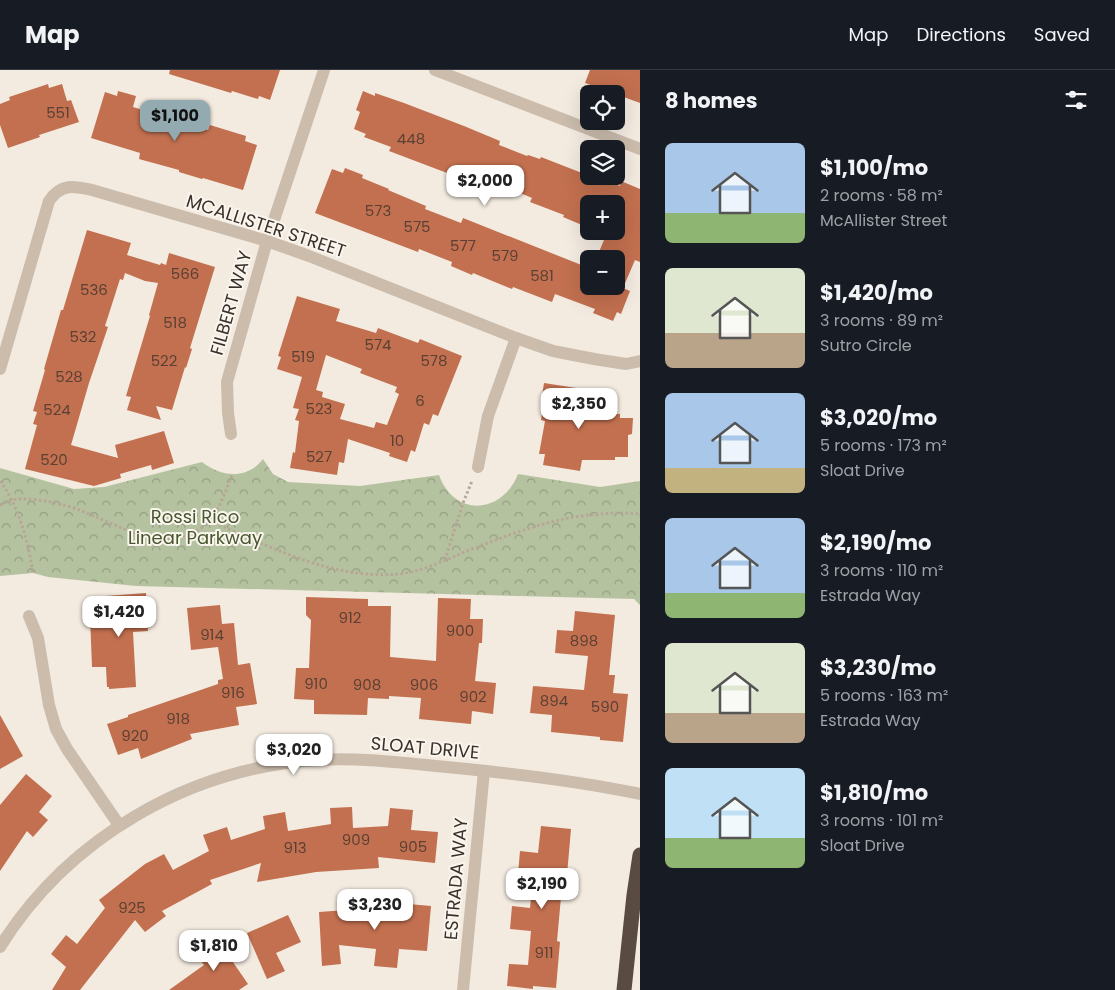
<!DOCTYPE html>
<html lang="en">
<head>
<meta charset="utf-8">
<style>
  :root { --surface:#171b24; --page:#242831; --text:#f1f3f6; --muted:#9ea1a6; --line:#363941; --accent:#93abb0 }
  body { margin:0; font-family:Poppins,sans-serif; background:var(--page); color:var(--text); height:100vh; display:flex; flex-direction:column; font-size:19px; white-space:nowrap }
  * { box-sizing:border-box; margin:0 }
  p { font-size:16px; color:var(--muted) }
  .icon { flex:none; width:28px; height:28px; fill:none; stroke:currentColor; stroke-width:2; stroke-linecap:round; stroke-linejoin:round }
  .map { position:relative; flex:1; overflow:hidden }
  .side { display:flex; flex-direction:column; background:var(--surface); width:475px }
  .side>* { flex:none }
  .fabs { position:absolute; left:580px; top:15px; display:grid; gap:10px }
  .fabs a { display:grid; place-items:center; width:45px; height:45px; border-radius:8px; background:var(--surface); box-shadow:0 5px 20px #0002; font-size:25px }
  .price { position:absolute; translate:-50% -42px; padding:0 11px; border-radius:10px; background:#fff; color:#222; font-size:16px; line-height:32px; filter:drop-shadow(0 1px 2px #0008) }
  .price::after { content:''; position:absolute; left:50%; top:30px; width:15px; height:11px; margin-left:-8px; background:inherit; clip-path:polygon(0 0,100% 0,50% 100%) }
  .price.on { background:var(--accent); color:#111 }
  ul { padding:0; list-style:none }
  li { display:flex; align-items:center; gap:15px; height:125px; padding:0 25px }
  li span { display:grid; place-items:center; flex:none; width:140px; height:100px; border-radius:8px; color:#555 }
  li>.icon { margin-inline-start:auto }
  span .icon { width:60px; height:60px; fill:#fffc; stroke-width:1 }
  li b { font-size:21px }
  h2 { display:flex; justify-content:space-between; align-items:center; height:60px; padding:0 25px; font-size:21px }
  header { display:flex; align-items:center; gap:30px; box-sizing:border-box; height:70px; padding:0 25px; background:var(--surface); border-bottom:1px solid var(--line) }
  header strong { font-size:24px }
  nav { display:flex; gap:28px; margin-inline-start:auto; font-size:18px }
  main { display:flex; flex:1; min-height:0 }
  .map>svg:first-child { display:block }
  .park { fill:url(#park-crowns) }
  .building { fill:#c2704f; fill-rule:evenodd }
  .lines { fill:none; stroke-linecap:round; stroke-linejoin:round }
  .path { stroke:#b7a696; stroke-width:3; stroke-dasharray:2.5 2.5; stroke-linecap:butt }
  .street { stroke:#cbbcac; stroke-width:12 }
  .highway { stroke:#5a4b42; stroke-width:15 }
  .labels { text-anchor:middle; stroke-width:4; stroke-linejoin:round; paint-order:stroke }
  .number-label { font-size:15px; fill:#5b4034 }
  .street-label { font-size:18px; fill:#39302b; stroke:#faf5ed }
  .park-label { font-size:18px; fill:#47572f; stroke:#faf5ed }
</style>
</head>
<body>
<header>
<strong>Map</strong>
<nav><a>Map</a><a>Directions</a><a>Saved</a></nav>
</header>
<main>
<div class="map">
<svg width="640" height="920" viewBox="0 0 640 920">
  <defs>
    <pattern id="park-crowns" width="20" height="18" patternUnits="userSpaceOnUse" patternTransform="scale(1.25)"><rect width="20" height="18" fill="#b5c2a0"/><path d="M2 6a3 3 0 1 1 6 0M12 15a3 3 0 1 1 6 0" fill="none" stroke="#949e83"/></pattern>
  </defs>
  <rect width="100%" height="100%" fill="#f3ebe0"/>
  <path class="park" d="M263 389 273 404 288 412 360 416 439 405C454 447 502 445 518 404L600 417 640 411V535L634 529 136 516 48 507 33 503 0 506V398L74 419 104 417 202 392C221 407 247 410 263 389Z"/>
  <g class="building">
    <polygon points="170,0 280,0 270,30 259,26 258,29 232,21 231,23 169,4"/>
    <polygon points="590,0 640,0 640,33 585,13"/>
    <polygon points="48,14 49,18 62,14 67,31 71,30 79,52 39,65 40,67 8,78 0,55 0,34 10,30 9,27"/>
    <polygon points="118,21 136,26 133,37 176,50 176,52 208,60 210,55 246,66 245,71 257,75 243,120 203,108 202,109 179,102 179,100 139,89 140,83 91,68 105,22 117,26"/>
    <polygon points="363,21 375,26 375,23 404,33 464,56 500,71 499,75 527,86 528,85 540,89 541,87 582,103 583,102 589,104 589,106 595,106 620,116 621,111 640,119 640,192 635,190 623,218 630,221 621,244 617,242 613,251 593,243 595,239 555,224 552,232 513,217 512,219 473,203 472,205 451,196 452,192 419,179 418,182 315,143 332,99 343,103 345,98 363,105 362,108 389,119 388,120 426,136 425,139 461,153 463,148 589,198 589,216 616,216 616,189 596,189 604,170 598,168 601,162 598,161 616,161 616,134 589,134 589,158 563,147 564,145 530,132 532,128 499,114 498,117 486,112 484,117 389,81 391,77 364,67 366,64 354,59 360,42 356,40"/>
    <polygon points="87,160 131,173 127,185 160,195 161,193 166,195 169,183 215,197 190,278 192,279 186,298 185,297 172,340 156,336 161,350 127,340 131,327 126,326 150,246 149,245 158,213 145,211 125,203 123,210 120,209 105,256 108,257 89,313 71,375 118,388 115,375 164,361 174,393 152,400 151,395 120,404 121,408 94,416 25,399 37,355 33,354 37,342 33,341 45,300 44,299 61,240 63,240"/>
    <path d="M297 226 340 239 336 251 376 263 378 258 418 273 420 269 462 286 438 346 433 344 429 355 424 353 415 382 411 380 407 392 389 386 390 383 348 369 344 393 339 392 337 405 290 398 293 382 295 383 299 351 295 350 299 339 293 338 302 307 277 299 281 287 278 286ZM326 285 362 299 360 303 397 317 395 322 399 324 387 355 376 352 374 358 340 349 345 334 322 327 323 322 316 320Z"/>
    <polygon points="544,313 589,320 586,336 592,337 591,343 620,344 620,348 633,348 632,364 628,365 628,387 615,387 615,390 582,390 580,401 543,395 545,384 539,384 545,351 541,350 544,332 541,332"/>
    <polygon points="146,523 148,561 133,562 136,617 109,619 109,617 107,617 106,597 92,597 90,546 107,545 106,526"/>
    <polygon points="306,527 368,529 368,536 391,536 390,587 436,591 438,528 471,529 470,549 483,549 482,573 479,573 475,611 496,613 493,644 472,641 471,654 419,649 421,628 389,626 389,629 368,628 367,645 314,644 314,630 294,629 296,598 309,598 311,550 306,545"/>
    <polygon points="220,535 222,554 234,553 238,595 250,593 257,634 236,637 239,655 190,664 192,669 141,689 138,678 118,685 107,654 128,647 128,645 218,614 218,610 223,609 218,577 191,580 187,538"/>
    <polygon points="575,541 615,545 609,605 615,605 613,623 628,624 623,672 600,670 600,667 551,662 552,645 530,643 533,616 584,620 588,586 555,583 557,560 573,561"/>
    <polygon points="0,645 23,686 0,699"/>
    <polygon points="26,704 52,726 39,742 48,750 33,767 27,761 0,801 0,735"/>
    <polygon points="352,737 353,758 388,756 390,738 413,740 411,760 438,762 435,793 378,787 379,798 316,802 257,812 261,793 210,810 212,814 162,841 166,846 145,862 135,850 80,920 52,920 66,897 51,884 66,865 77,874 105,838 99,830 145,794 164,784 173,800 209,781 203,765 227,757 231,770 265,759 263,746 285,742 288,761 331,754 330,738"/>
    <polygon points="541,756 571,759 567,805 563,805 557,871 560,872 556,918 533,916 533,919 507,916 509,894 528,895 531,861 510,859 512,836 530,838 533,805 518,804 520,781 538,783"/>
    <polygon points="375,831 431,836 427,881 399,879 397,898 374,896 376,879 339,875 341,894 322,896 319,842 374,838"/>
    <polygon points="288,845 301,872 276,883 285,901 267,909 247,863"/>
    <polygon points="217,869 248,914 239,920 169,920 204,895 196,884"/>
  </g>
  <g class="lines">
    <g class="path">
      <path d="M0 411C19 437 28 471 33 503"/>
      <path d="M0 435C3 434 7 432 11 430 21 427 49 431 60 434 101 443 149 483 192 463 199 460 206 456 210 450 221 436 226 420 232 405"/>
      <path d="M210 451C269 476 332 510 398 504 422 502 445 490 467 481 526 458 575 439 640 444"/>
      <polyline points="445,490 463,433 472,411"/>
    </g>
    <g class="street">
      <polyline points="435,0 640,79"/>
      <path d="M0 299 49 131C61 113 74 116 92 120L267 171 309 186 516 268 553 281 594 289 626 294 640 291"/>
      <polyline points="231,364 228,343 227,312 267,171 324,0"/>
      <polyline points="478,397 488,346 516,268"/>
      <polyline points="29,546 38,568 49,635 56,659 67,679 119,755"/>
      <path d="M0 877C68 768 189 698 317 690 363 687 411 694 457 698 518 704 579 711 640 724"/>
      <polyline points="463,920 484,701"/>
    </g>
    <polyline class="highway" points="624,920 634,825 640,785"/>
  </g>
  <g class="labels">
    <g class="number-label">
      <text x="58" y="48">551</text>
      <text x="411" y="74">448</text>
      <text x="378" y="146">573</text>
      <text x="417" y="162">575</text>
      <text x="463" y="181">577</text>
      <text x="505" y="191">579</text>
      <text x="185" y="209">566</text>
      <text x="542" y="211">581</text>
      <text x="94" y="225">536</text>
      <text x="175" y="258">518</text>
      <text x="83" y="272">532</text>
      <text x="378" y="280">574</text>
      <text x="303" y="292">519</text>
      <text x="164" y="296">522</text>
      <text x="434" y="296">578</text>
      <text x="69" y="312">528</text>
      <text x="420" y="336">6</text>
      <text x="319" y="344">523</text>
      <text x="57" y="345">524</text>
      <text x="397" y="376">10</text>
      <text x="319" y="392">527</text>
      <text x="54" y="395">520</text>
      <text x="350" y="553">912</text>
      <text x="460" y="566">900</text>
      <text x="212" y="570">914</text>
      <text x="584" y="576">898</text>
      <text x="316" y="619">910</text>
      <text x="367" y="620">908</text>
      <text x="424" y="620">906</text>
      <text x="233" y="628">916</text>
      <text x="473" y="632">902</text>
      <text x="554" y="636">894</text>
      <text x="605" y="642">590</text>
      <text x="178" y="654">918</text>
      <text x="135" y="671">920</text>
      <text x="356" y="775">909</text>
      <text x="413" y="782">905</text>
      <text x="295" y="783">913</text>
      <text x="132" y="843">925</text>
      <text x="544" y="888">911</text>
    </g>
    <g class="street-label">
      <text transform="translate(266 156) rotate(18)" y="6">MCALLISTER STREET</text>
      <text transform="translate(231 233) rotate(-74)" y="6">FILBERT WAY</text>
      <text transform="translate(425 678) rotate(5)" y="6">SLOAT DRIVE</text>
      <text transform="translate(456 809) rotate(-85)" y="6">ESTRADA WAY</text>
    </g>
    <g class="park-label">
      <text x="195" y="453">Rossi Rico<tspan x="195" dy="21">Linear Parkway</tspan></text>
    </g>
  </g>
</svg>
<div class="fabs">
<a><svg class="icon" aria-label="locate" viewBox="0 0 24 24"><circle cx="12" cy="12" r="6"/><path d="M12 2v4M12 18v4M2 12h4M18 12h4"/></svg></a>
<a><svg class="icon" aria-label="layers" viewBox="0 0 24 24"><path d="M12 4l9 5-9 5-9-5zM3 14l9 5 9-5"/></svg></a>
<a>+</a>
<a>−</a>
</div>
<b class="price on" style="left:175px;top:72px">$1,100</b>
<b class="price" style="left:485px;top:137px">$2,000</b>
<b class="price" style="left:579px;top:360px">$2,350</b>
<b class="price" style="left:119px;top:568px">$1,420</b>
<b class="price" style="left:294px;top:706px">$3,020</b>
<b class="price" style="left:542px;top:840px">$2,190</b>
<b class="price" style="left:375px;top:861px">$3,230</b>
<b class="price" style="left:214px;top:902px">$1,810</b>
</div>
<section class="side">
<h2>8 homes<svg class="icon" aria-label="filters" viewBox="0 0 24 24"><path d="M4 7h16M4 17h16"/><circle cx="9" cy="7" r="2"/><circle cx="15" cy="17" r="2"/></svg></h2>
<ul>
<li><span style="background:linear-gradient(#a9c7e8 70%,#8fb573 0)"><svg class="icon" aria-label="home" viewBox="0 0 24 24"><path d="M3 11l9-7 9 7M6 9v11h12V9"/></svg></span><div><b>$1,100/mo</b><p>2 rooms · 58 m²</p><p>McAllister Street</p></div></li>
<li><span style="background:linear-gradient(#dfe7d0 65%,#b9a48a 0)"><svg class="icon" aria-label="home" viewBox="0 0 24 24"><path d="M3 11l9-7 9 7M6 9v11h12V9"/></svg></span><div><b>$1,420/mo</b><p>3 rooms · 89 m²</p><p>Sutro Circle</p></div></li>
<li><span style="background:linear-gradient(#a9c7e8 75%,#c2b280 0)"><svg class="icon" aria-label="home" viewBox="0 0 24 24"><path d="M3 11l9-7 9 7M6 9v11h12V9"/></svg></span><div><b>$3,020/mo</b><p>5 rooms · 173 m²</p><p>Sloat Drive</p></div></li>
<li><span style="background:linear-gradient(#a9c7e8 75%,#8fb573 0)"><svg class="icon" aria-label="home" viewBox="0 0 24 24"><path d="M3 11l9-7 9 7M6 9v11h12V9"/></svg></span><div><b>$2,190/mo</b><p>3 rooms · 110 m²</p><p>Estrada Way</p></div></li>
<li><span style="background:linear-gradient(#dfe7d0 70%,#b9a48a 0)"><svg class="icon" aria-label="home" viewBox="0 0 24 24"><path d="M3 11l9-7 9 7M6 9v11h12V9"/></svg></span><div><b>$3,230/mo</b><p>5 rooms · 163 m²</p><p>Estrada Way</p></div></li>
<li><span style="background:linear-gradient(#bfe0f5 70%,#8fb573 0)"><svg class="icon" aria-label="home" viewBox="0 0 24 24"><path d="M3 11l9-7 9 7M6 9v11h12V9"/></svg></span><div><b>$1,810/mo</b><p>3 rooms · 101 m²</p><p>Sloat Drive</p></div></li>
</ul>
</section>
</main>
</body>
</html>
